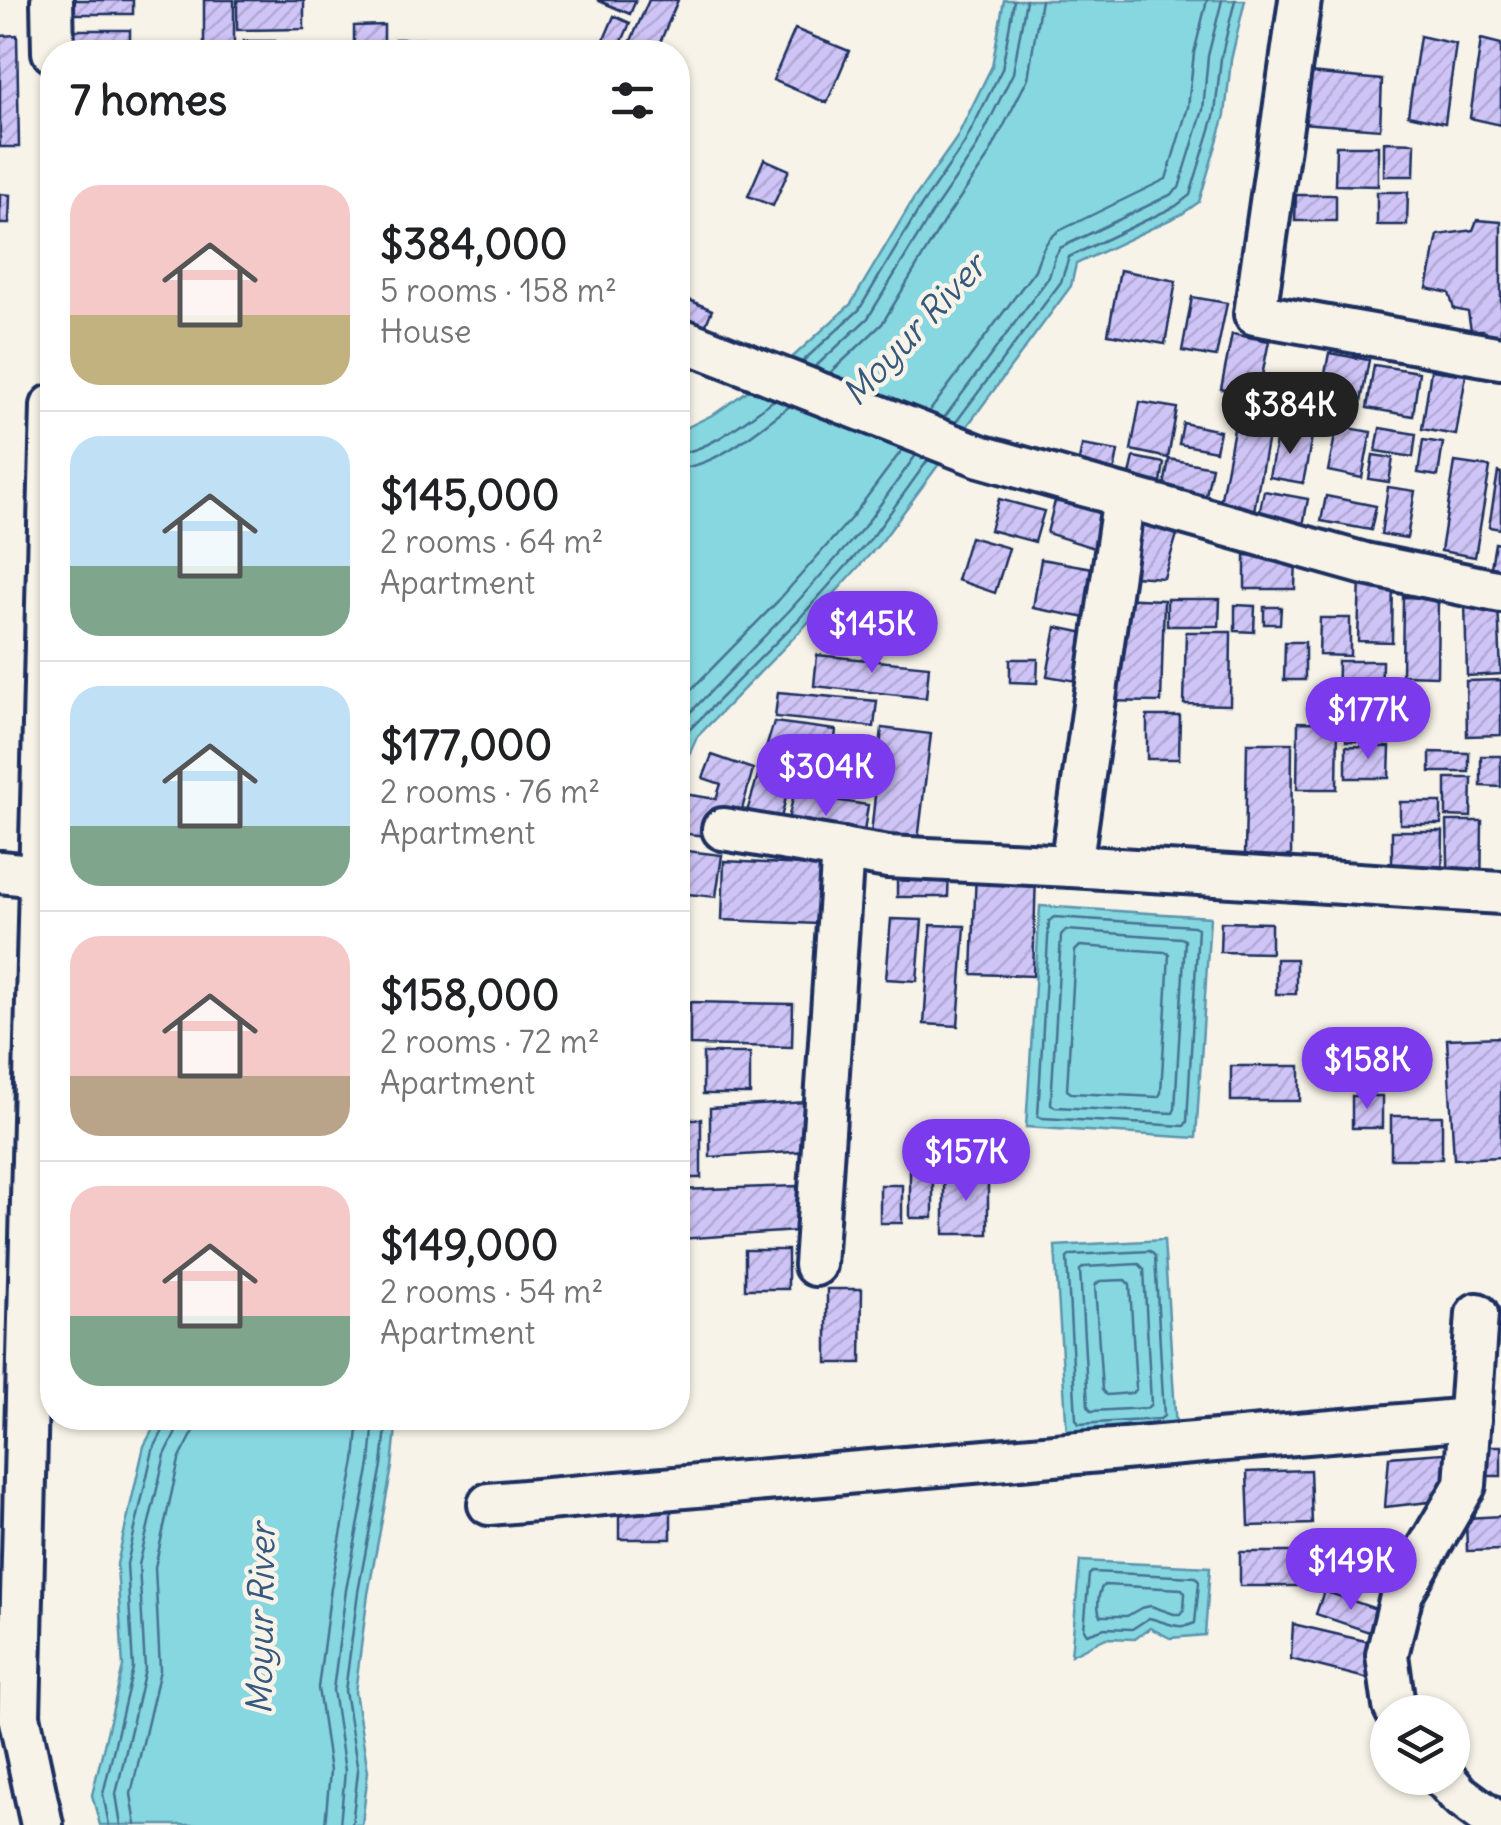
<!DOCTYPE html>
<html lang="en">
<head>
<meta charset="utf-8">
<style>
  :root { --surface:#fff; --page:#f6f6f6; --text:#202124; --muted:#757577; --line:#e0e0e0; --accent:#7c3aed }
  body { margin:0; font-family:Delius,sans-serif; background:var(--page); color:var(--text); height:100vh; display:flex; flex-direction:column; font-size:38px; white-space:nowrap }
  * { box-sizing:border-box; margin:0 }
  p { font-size:32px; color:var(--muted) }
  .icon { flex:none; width:55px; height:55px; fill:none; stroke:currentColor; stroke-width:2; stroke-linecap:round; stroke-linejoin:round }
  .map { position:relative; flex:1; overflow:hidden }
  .sheet { position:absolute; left:40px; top:40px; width:650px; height:1390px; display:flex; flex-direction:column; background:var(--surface); border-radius:40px; box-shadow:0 2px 8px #0004 }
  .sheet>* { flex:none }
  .tools { position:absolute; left:1370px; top:1695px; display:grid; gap:20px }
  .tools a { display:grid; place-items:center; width:100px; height:100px; border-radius:50%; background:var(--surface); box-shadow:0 2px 8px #0004; font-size:50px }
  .price { position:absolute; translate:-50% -85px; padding:0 22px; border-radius:35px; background:var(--accent); color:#fff; font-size:32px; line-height:65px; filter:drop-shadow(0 2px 5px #0008) }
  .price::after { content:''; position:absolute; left:50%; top:60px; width:30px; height:22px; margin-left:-15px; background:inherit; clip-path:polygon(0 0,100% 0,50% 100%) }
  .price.selected { background:#222; color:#fff }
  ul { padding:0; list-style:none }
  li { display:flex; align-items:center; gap:30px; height:250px; padding:0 30px }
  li+li { border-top:2px solid var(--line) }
  li span { display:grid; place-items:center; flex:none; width:280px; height:200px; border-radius:30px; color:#555 }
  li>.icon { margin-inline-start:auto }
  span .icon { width:120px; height:120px; fill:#fffc; stroke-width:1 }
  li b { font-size:42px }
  h2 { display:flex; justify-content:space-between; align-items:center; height:120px; padding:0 30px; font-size:42px }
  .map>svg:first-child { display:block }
  .water { fill:#86d7e0; stroke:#5b94ac; stroke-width:2.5 }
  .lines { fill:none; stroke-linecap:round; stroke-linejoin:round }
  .shore { stroke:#467292; stroke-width:2.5 }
  .building { fill:url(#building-hatch); stroke:#1b2f5e; stroke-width:2.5 }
  .minor-casing { stroke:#1b2f5e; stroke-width:48 }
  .minor { stroke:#f7f3e8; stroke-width:40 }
  .labels { text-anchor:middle; stroke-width:9; stroke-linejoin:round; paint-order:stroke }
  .water-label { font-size:35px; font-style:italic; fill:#36597e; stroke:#f7f3e8 }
</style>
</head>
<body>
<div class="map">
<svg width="1501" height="1825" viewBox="0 0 1501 1825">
  <defs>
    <pattern id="building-hatch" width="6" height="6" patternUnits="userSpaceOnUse" patternTransform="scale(2.5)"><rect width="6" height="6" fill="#cfc4f6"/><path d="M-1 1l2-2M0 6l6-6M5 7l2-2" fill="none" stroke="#b1a9d5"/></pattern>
  </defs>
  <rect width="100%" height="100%" fill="#f7f3e8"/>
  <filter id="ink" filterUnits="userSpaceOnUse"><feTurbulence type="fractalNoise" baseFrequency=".01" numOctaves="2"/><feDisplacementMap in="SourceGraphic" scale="20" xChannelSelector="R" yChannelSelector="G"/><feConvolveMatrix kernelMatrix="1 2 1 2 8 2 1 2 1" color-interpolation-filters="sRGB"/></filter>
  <g filter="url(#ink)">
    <g class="water">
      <polygon points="1004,0 1245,0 1231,60 1225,115 1199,202 1182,214 1076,264 1071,286 882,541 805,626 697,737 678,779 678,432 716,413 784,365 851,304 913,200 956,139 992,66"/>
      <polygon points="1040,906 1210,917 1196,1138 1026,1127"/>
      <polygon points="1164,1240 1176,1428 1067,1435 1055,1246"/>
      <polygon points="159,1418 397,1418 392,1467 368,1594 355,1692 368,1771 362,1825 100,1825 92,1795 123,1667 117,1564 144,1446"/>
      <polygon points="1080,1561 1210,1567 1205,1635 1170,1638 1150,1628 1135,1639 1106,1638 1071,1655"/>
    </g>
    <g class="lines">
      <g class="shore">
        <polyline points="802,362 859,310 921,206 964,144 1002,69 1014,0"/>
        <polyline points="815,367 868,318 932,213 975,150 1013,73 1026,0"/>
        <polyline points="830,373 882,324 944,221 988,157 1028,78 1041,0"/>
        <path d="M929 412 1035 270C1041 253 1044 241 1059 231L1166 179 1188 107 1194 53 1207 0"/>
        <polyline points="944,418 1049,277 1055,257 1060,248 1170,195 1179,188 1203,110 1208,56 1222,0"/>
        <polyline points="956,422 1061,282 1069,257 1176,206 1190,195 1215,113 1221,58 1235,0"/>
        <path d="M678 453C710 451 748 418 774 400"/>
        <path d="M678 468C716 467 760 428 790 406"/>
        <polyline points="678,703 778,601 852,517 902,450"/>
        <polyline points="678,725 789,611 864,527 916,455"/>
        <polyline points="678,755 689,730 798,620 874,535 928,460"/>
        <polygon points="1054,917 1194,926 1198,928 1187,1122 1184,1126 1042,1118 1038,1116 1049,921"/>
        <polygon points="1066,930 1181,938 1185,940 1175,1109 1173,1113 1055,1107 1051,1104 1061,935"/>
        <polygon points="1080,946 1165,952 1169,954 1161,1093 1158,1097 1071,1093 1067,1090 1075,951"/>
        <polygon points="1150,1251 1155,1256 1164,1416 1160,1419 1079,1424 1076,1419 1067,1258 1071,1255"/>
        <polygon points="1139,1264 1144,1269 1151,1404 1147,1408 1091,1411 1088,1406 1080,1270 1084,1267"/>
        <polygon points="1125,1280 1130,1285 1136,1389 1132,1393 1106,1395 1102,1390 1095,1285 1100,1281"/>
        <path d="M1092 1572 1196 1577 1199 1582 1195 1623C1178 1631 1167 1622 1149 1618L1132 1629 1105 1628 1087 1634 1084 1629 1089 1575Z"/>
        <path d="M1104 1585 1182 1589 1185 1593 1184 1610 1181 1614H1174L1151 1606 1141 1608 1127 1616H1101C1096 1610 1098 1590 1104 1585Z"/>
        <polyline points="109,1825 103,1794 133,1668 127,1564 153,1450 166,1425 167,1418"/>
        <polyline points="121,1825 116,1794 145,1669 139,1565 165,1455 178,1428 180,1418"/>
        <polyline points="136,1825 131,1794 160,1670 155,1567 179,1460 193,1433 195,1418"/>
        <polyline points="325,1825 330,1771 318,1688 331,1588 355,1461 359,1418"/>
        <polyline points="340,1825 345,1771 333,1690 346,1590 370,1464 374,1418"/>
        <polyline points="352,1825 358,1771 345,1691 358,1592 382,1465 387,1418"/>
      </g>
    </g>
    <g class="building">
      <rect x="69" y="0" width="64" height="14"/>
      <rect x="204" y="0" width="30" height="52"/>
      <polygon points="237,0 304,0 304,29 237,30"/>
      <polygon points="597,0 636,0 630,14"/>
      <polygon points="649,0 678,0 656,52 626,52"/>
      <polygon points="614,16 630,23 618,51 602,44"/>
      <polygon points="384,25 384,52 354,52 354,26"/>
      <polygon points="795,29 849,51 827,103 773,80"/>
      <rect x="72" y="30" width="58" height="22"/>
      <polygon points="17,35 19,147 0,147 0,36"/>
      <polygon points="1420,36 1456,44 1445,123 1408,115"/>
      <polygon points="395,39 473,39 473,52 396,52"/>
      <polygon points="1481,39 1501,44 1501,125 1470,118"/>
      <rect x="244" y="41" width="31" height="11"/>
      <polygon points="1309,73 1382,80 1380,129 1302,123"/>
      <polygon points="1384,142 1415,143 1414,176 1384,176"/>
      <polygon points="1336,146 1378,146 1378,186 1335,185"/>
      <polygon points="764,159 789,170 773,206 748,196"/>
      <polygon points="1377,192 1408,192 1407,225 1377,225"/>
      <polygon points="0,194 10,195 9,224 0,224"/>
      <polygon points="1296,195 1336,195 1336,221 1295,221"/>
      <polygon points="1477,220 1501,222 1501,349 1483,346 1483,330 1471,330 1468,312 1454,309 1449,293 1427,288 1438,235 1473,230"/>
      <polygon points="1120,270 1176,281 1165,344 1108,334"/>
      <polygon points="678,295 712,310 699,341 678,332"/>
      <polygon points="1192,297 1227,303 1216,357 1182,351"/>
      <polygon points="1232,334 1269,341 1258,396 1221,389"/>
      <polygon points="1329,353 1369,360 1358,418 1318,410"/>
      <polygon points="1374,365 1419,372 1413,416 1367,408"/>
      <polygon points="1431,370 1466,375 1456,435 1422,429"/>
      <polygon points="1140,402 1177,408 1168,458 1131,450"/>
      <polygon points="1238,408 1272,415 1252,521 1218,514"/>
      <polygon points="1183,423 1220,431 1216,451 1179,444"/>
      <polygon points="1337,426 1371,432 1362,478 1328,471"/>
      <polygon points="1380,428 1416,434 1413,457 1376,451"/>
      <polygon points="1278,431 1312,437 1303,483 1269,477"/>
      <polygon points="1423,440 1443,443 1438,476 1418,473"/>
      <polygon points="1082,445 1118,451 1112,483 1076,476"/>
      <polygon points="1373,455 1393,458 1389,482 1369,479"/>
      <polygon points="1134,457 1164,463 1159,495 1127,488"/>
      <polygon points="1169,459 1212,467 1204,505 1162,497"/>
      <polygon points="1455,462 1490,467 1475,557 1441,551"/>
      <polygon points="1498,472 1501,473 1501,529 1489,527"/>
      <polygon points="1388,487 1415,491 1407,538 1381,534"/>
      <polygon points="1264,491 1308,499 1302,531 1257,523"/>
      <polygon points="1326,496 1376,506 1371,530 1321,521"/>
      <polygon points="999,499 1044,511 1035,542 990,530"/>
      <polygon points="1055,501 1113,515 1106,552 1047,533"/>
      <polygon points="1127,522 1178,531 1164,578 1116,575"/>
      <polygon points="970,537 1009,548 995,593 957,580"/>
      <polygon points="1495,543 1501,544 1501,569 1491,567"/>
      <polygon points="1245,555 1296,556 1295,589 1245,589"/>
      <polygon points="1041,559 1104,570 1097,620 1033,608"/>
      <polygon points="1360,576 1393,576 1392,642 1358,641"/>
      <polygon points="1403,597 1438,598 1437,676 1402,675"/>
      <polygon points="1114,598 1164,600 1161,702 1100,701"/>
      <polygon points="1167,599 1220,599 1219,626 1167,626"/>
      <polygon points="1498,602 1501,674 1467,676 1465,603"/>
      <polygon points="1235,605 1255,606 1254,632 1235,631"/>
      <polygon points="1264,607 1281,607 1280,624 1264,624"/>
      <polygon points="1320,618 1350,618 1350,656 1319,655"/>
      <polygon points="1056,627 1085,633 1077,681 1047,676"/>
      <polygon points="1186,632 1231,632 1230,705 1184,704"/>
      <polygon points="1285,642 1305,642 1305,680 1284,680"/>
      <polygon points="817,655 929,666 926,698 814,686"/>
      <polygon points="1010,659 1038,659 1037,683 1010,682"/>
      <polygon points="1338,661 1382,661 1381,713 1337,712"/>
      <polygon points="1501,680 1501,735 1467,736 1466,681"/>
      <polygon points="778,692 877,701 874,727 775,717"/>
      <polygon points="1147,716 1180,716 1179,759 1147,759"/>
      <polygon points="774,722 836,730 832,762 795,759 778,831 743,825"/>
      <polygon points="1298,722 1338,723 1337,789 1297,789"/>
      <polygon points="1346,724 1392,724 1392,742 1346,741"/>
      <polygon points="882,728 931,734 917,849 870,844"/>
      <polygon points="1247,743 1292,743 1291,856 1245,856"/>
      <polygon points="1346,746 1390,747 1389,778 1346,778"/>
      <polygon points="1430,752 1469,753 1469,772 1430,772"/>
      <polygon points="712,755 753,769 734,839 678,833 684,794 716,799 721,784 703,778"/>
      <polygon points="1481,756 1501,756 1501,787 1481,786"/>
      <polygon points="1446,778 1472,778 1471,817 1446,816"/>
      <polygon points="794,794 868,805 863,839 784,836"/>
      <rect x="1400" y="802" width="41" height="22"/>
      <polygon points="1447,821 1482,821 1481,901 1449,900"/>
      <polygon points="1392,831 1443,831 1442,887 1392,887"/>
      <polygon points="678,850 722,855 716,897 678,893"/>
      <polygon points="724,861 823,866 818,924 722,920"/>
      <polygon points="897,868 949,868 948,897 897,897"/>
      <polygon points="976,870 1036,872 1033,976 972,974"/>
      <polygon points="891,919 922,920 917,981 886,979"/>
      <polygon points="1221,922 1271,923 1271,953 1220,952"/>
      <polygon points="931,925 965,926 958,1026 924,1024"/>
      <rect x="1276" y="959" width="20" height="35"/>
      <polygon points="690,1002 793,1004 792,1047 690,1045"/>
      <polygon points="1501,1037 1501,1157 1454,1159 1447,1039"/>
      <rect x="703" y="1053" width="47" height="41"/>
      <rect x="1231" y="1066" width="69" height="35"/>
      <rect x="1352" y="1096" width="30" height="32"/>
      <polygon points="806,1102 809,1151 710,1157 710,1108"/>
      <rect x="1391" y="1116" width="51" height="43"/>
      <rect x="678" y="1119" width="23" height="59"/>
      <polygon points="910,1166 933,1167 933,1218 910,1218"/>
      <rect x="944" y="1174" width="44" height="60"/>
      <rect x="880" y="1185" width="22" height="38"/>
      <polygon points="797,1186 797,1231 679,1239 678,1190"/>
      <rect x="745" y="1250" width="43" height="39"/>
      <polygon points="827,1289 862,1289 861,1363 827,1363"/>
      <rect x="1467" y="1446" width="34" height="30"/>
      <polygon points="1455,1452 1446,1500 1385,1507 1389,1457"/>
      <polygon points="1310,1470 1312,1524 1249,1526 1247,1472"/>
      <rect x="619" y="1500" width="52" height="39"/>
      <polygon points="1501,1516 1501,1550 1467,1551 1466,1518"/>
      <rect x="1240" y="1552" width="70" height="34"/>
      <polygon points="1324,1591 1385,1612 1378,1635 1316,1614"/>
      <polygon points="1293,1624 1378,1644 1369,1679 1291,1659"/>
    </g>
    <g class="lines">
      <defs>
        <g id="minor">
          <polyline points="52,0 53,52"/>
          <polyline points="1300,0 1255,314 1501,358"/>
          <polyline points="678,338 980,456 1365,564 1501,592"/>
          <polyline points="1124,496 1071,866 1501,893"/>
          <polyline points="723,829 888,857 1071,866"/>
          <polyline points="0,872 40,876"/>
          <polyline points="815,1265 843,849"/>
          <polyline points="489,1504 1470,1419"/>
          <polyline points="1397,1712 1394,1706 1387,1655 1402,1593 1465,1485 1477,1314"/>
          <polyline points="1444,1778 1458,1794 1500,1825"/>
          <polyline points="42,1825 19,1716 52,406"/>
        </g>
      </defs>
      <use href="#minor" class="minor-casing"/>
      <use href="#minor" class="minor"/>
    </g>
  </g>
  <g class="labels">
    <g class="water-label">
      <text transform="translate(914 330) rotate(-47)" y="12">Moyur River</text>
      <text transform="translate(261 1619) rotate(-89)" y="12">Moyur River</text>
    </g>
  </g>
</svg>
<div class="tools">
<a><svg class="icon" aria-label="layers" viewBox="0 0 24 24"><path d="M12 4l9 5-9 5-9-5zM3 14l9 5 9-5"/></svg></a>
</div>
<b class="price selected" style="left:1290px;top:457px">$384K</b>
<b class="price" style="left:872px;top:676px">$145K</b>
<b class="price" style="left:1368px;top:762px">$177K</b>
<b class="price" style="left:826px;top:819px">$304K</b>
<b class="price" style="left:1367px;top:1112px">$158K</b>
<b class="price" style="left:966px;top:1204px">$157K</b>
<b class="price" style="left:1351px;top:1613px">$149K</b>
<section class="sheet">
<h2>7 homes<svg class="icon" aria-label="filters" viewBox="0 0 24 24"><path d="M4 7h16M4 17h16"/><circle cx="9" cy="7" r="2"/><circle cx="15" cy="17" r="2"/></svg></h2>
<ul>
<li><span style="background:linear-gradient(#f6c9c9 65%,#c2b280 0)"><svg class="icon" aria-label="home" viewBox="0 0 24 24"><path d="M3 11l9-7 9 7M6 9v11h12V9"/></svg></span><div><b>$384,000</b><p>5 rooms · 158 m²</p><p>House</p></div></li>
<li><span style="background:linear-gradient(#bfe0f5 65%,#7fa58c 0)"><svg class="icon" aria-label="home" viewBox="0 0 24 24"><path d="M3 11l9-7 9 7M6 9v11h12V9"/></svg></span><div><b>$145,000</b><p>2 rooms · 64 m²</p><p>Apartment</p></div></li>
<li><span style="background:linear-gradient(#bfe0f5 70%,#7fa58c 0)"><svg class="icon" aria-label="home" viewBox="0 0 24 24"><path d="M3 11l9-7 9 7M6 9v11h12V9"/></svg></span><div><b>$177,000</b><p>2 rooms · 76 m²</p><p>Apartment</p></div></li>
<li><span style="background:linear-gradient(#f6c9c9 70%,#b9a48a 0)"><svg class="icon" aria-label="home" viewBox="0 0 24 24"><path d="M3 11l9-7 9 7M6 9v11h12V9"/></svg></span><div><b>$158,000</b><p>2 rooms · 72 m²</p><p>Apartment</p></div></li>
<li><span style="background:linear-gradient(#f6c9c9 65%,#7fa58c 0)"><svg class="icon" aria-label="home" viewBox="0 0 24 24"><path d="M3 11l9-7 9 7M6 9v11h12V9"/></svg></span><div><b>$149,000</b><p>2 rooms · 54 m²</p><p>Apartment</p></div></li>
</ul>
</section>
</div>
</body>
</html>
